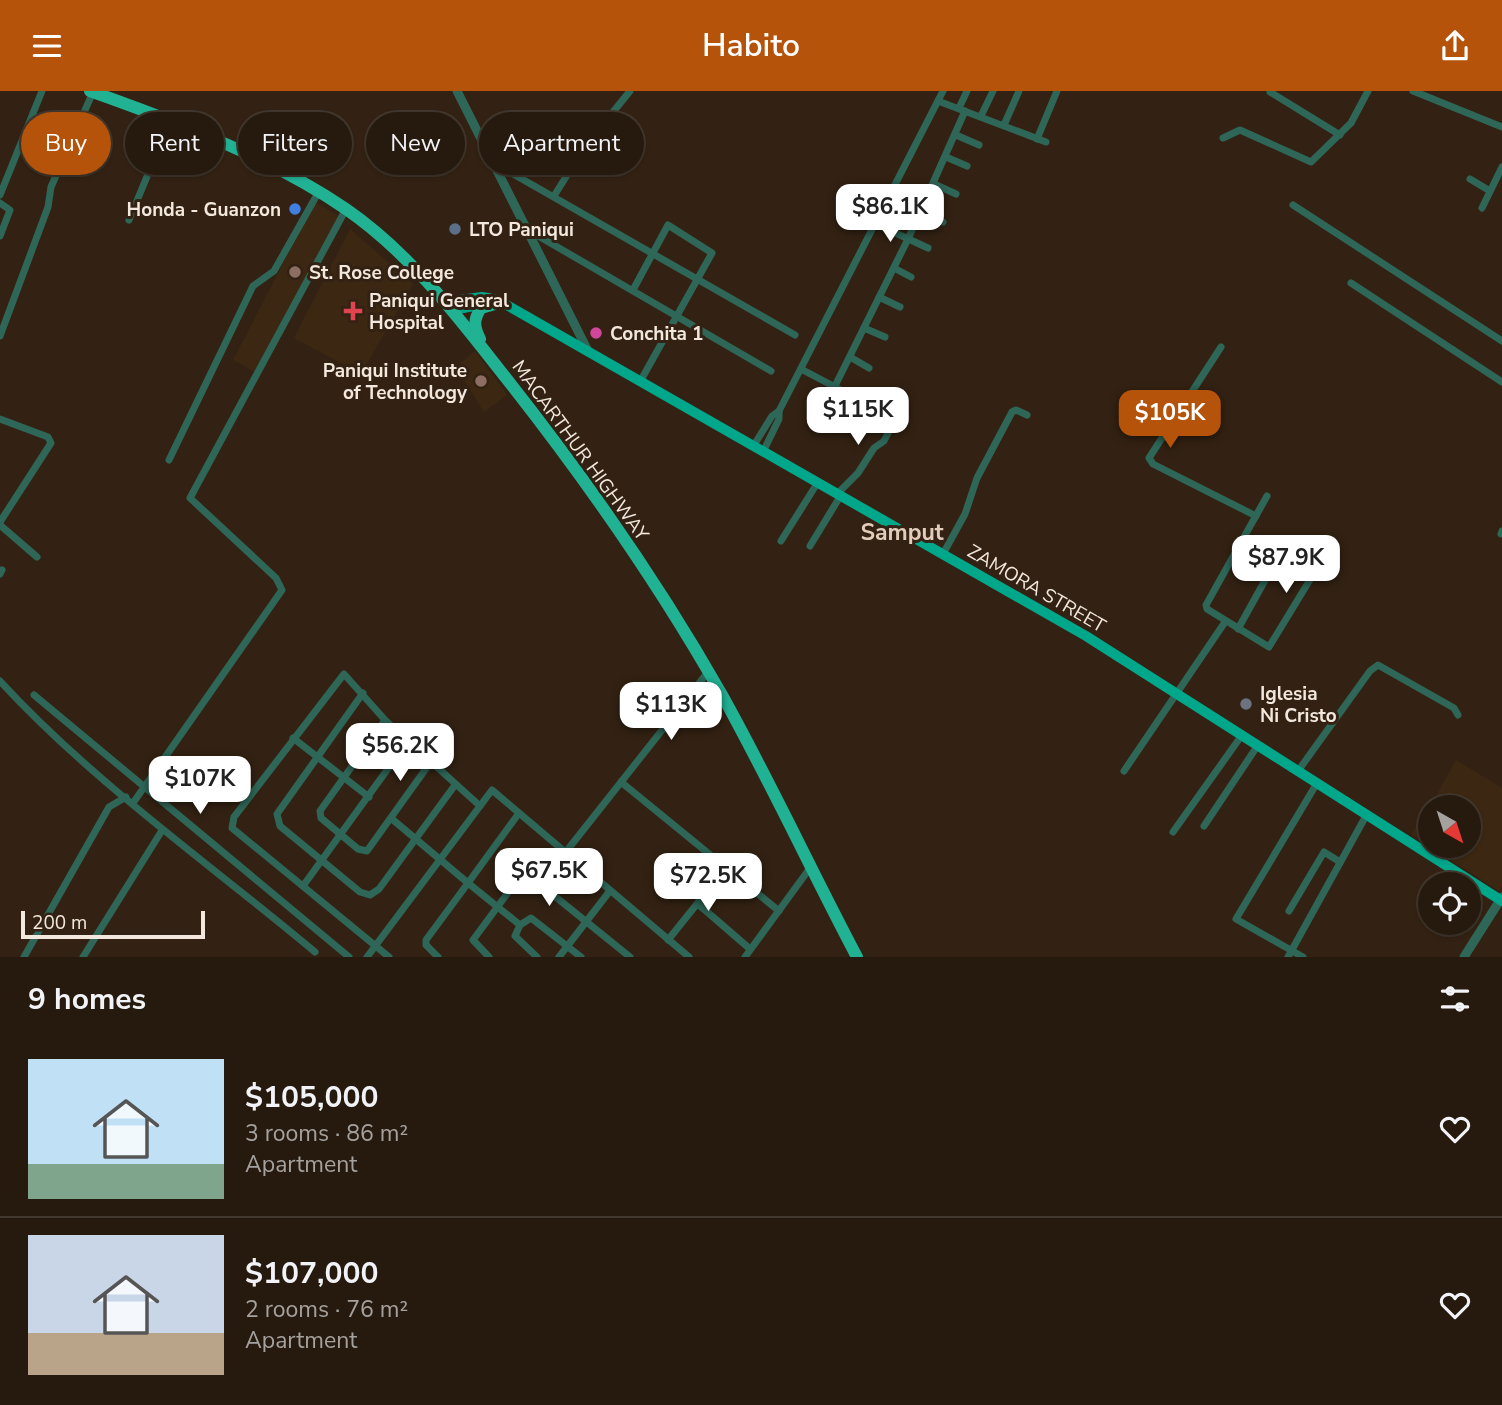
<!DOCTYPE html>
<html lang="en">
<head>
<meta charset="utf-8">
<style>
  :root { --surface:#261a0e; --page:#2e2317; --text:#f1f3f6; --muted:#a4a19e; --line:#42382e; --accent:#b45309 }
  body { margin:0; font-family:"Nunito Sans",sans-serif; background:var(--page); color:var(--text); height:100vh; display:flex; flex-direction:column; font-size:26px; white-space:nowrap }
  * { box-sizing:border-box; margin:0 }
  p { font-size:23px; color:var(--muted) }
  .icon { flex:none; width:38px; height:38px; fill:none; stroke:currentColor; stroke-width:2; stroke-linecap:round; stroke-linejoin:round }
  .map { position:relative; height:866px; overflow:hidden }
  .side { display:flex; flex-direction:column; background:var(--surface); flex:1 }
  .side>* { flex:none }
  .top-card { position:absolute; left:21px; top:21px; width:700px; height:63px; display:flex; gap:14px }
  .needle { width:46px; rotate:141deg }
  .controls { position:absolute; left:1418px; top:704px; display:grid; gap:14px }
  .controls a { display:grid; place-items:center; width:63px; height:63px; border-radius:50%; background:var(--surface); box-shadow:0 2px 5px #0004,0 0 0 2px var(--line); font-size:35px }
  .scale { position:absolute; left:21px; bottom:18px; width:184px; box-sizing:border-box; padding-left:7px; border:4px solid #f3e8de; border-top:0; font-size:19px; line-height:24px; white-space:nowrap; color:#f3e8de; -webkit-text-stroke:5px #332213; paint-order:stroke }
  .price { position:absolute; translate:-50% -60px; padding:0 16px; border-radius:14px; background:#fff; color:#222; font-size:23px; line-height:46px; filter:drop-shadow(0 2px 4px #0008) }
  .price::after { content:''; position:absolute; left:50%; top:42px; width:21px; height:16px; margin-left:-10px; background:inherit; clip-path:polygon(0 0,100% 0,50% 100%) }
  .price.current { background:var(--accent); color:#fff }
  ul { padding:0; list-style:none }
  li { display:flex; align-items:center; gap:21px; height:175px; padding:0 28px }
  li+li { border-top:2px solid var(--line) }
  li span { display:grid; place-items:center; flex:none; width:196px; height:140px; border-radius:0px; color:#555 }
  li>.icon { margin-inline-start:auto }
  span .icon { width:84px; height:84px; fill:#fffc; stroke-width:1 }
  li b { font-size:30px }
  h2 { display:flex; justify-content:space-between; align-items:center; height:84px; padding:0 28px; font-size:30px }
  .pill { padding:0 24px; border-radius:32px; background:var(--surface); box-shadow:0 2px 5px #0004,0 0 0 2px var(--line); font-size:24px; line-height:63px }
  .pill.current { background:var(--accent); color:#fff }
  header { display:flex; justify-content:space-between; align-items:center; height:91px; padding:0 28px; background:var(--accent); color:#fff; font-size:32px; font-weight:600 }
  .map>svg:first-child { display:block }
  .built { fill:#3c2712 }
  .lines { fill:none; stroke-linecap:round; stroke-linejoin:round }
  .minor { stroke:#2e6758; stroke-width:7 }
  .tertiary { stroke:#2e6758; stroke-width:9 }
  .primary { stroke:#01a78a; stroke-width:10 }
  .trunk { stroke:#21b294; stroke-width:12 }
  .shop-dot { fill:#3f7fe0; stroke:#332213; stroke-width:2.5 }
  .service-dot { fill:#5c6f8a; stroke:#332213; stroke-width:2.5 }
  .education-dot { fill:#8d6e63; stroke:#332213; stroke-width:2.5 }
  .health-dot { fill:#e0444e; stroke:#332213; stroke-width:2.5 }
  .hotel-dot { fill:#d1479c; stroke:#332213; stroke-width:2.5 }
  .worship-dot { fill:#6b7280; stroke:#332213; stroke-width:2.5 }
  .labels { text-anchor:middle; stroke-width:6; stroke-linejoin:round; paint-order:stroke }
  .poi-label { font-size:19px; font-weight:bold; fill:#f3e8de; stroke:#332213; text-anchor:start }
  .street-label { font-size:19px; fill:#f3e8de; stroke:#332213 }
  .quarter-label { font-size:23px; font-weight:bold; fill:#e3cdba; stroke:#332213 }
</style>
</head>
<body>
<header><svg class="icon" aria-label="menu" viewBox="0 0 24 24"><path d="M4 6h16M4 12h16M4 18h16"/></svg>Habito<svg class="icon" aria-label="share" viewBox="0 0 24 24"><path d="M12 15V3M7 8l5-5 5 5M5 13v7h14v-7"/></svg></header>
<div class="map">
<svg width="1502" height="866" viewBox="0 0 1502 866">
  <rect width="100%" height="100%" fill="#332213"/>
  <g class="built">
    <polygon points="315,111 342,127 257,282 233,269"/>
    <polygon points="350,138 413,193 361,283 294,247"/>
    <polygon points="475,260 507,304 484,321 456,276"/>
    <polygon points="1456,669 1502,697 1502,795 1499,800 1411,743 1430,717 1430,754 1468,754 1468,716 1430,716"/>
  </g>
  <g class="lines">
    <g class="minor">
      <polyline points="1413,0 1502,36"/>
      <polyline points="1270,1 1340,44"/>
      <polyline points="938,10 1046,51"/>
      <polyline points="959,17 967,0"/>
      <polyline points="981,25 993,0"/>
      <polyline points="1004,34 1019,0"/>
      <polyline points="956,44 979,54"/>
      <polyline points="1223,47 1240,39 1311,71 1351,32 1368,0"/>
      <polyline points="1037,48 1057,0"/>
      <polyline points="946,66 967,75"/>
      <polyline points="494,72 795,244"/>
      <polyline points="1470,88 1490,100"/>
      <polyline points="934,93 956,103"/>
      <polyline points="0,104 42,0"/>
      <polyline points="554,105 584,57 630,0"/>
      <polyline points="0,112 10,119 0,145"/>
      <polyline points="1293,114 1502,250"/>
      <polyline points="1482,117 1502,76"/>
      <polyline points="921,119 943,131"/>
      <polyline points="129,129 170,30"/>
      <polyline points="876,133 928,157"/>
      <polyline points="528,139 771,280"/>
      <polyline points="894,177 911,186"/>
      <polyline points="1351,192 1502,291"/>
      <polyline points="633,199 668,134 712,162 641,289"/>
      <polyline points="879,206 900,216"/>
      <polyline points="864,237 885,246"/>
      <polyline points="0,245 48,116 51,96 93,1"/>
      <polyline points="1221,256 1149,367 1153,373 1256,425"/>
      <polyline points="850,266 869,277"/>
      <polyline points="801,278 856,307"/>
      <polyline points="835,295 908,148 965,20"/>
      <polyline points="0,328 48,346 51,352 0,431"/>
      <polyline points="754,354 772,325 779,320"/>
      <polyline points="764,359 779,328 779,320 943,0"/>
      <polyline points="169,369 253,195 274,180 318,102"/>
      <polyline points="838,402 858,382 874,357 884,350 898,323"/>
      <polyline points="1267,405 1206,514 1207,518 1269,556 1322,469"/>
      <polyline points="0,434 37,466"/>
      <polyline points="1501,443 1502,440"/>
      <polyline points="781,450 818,391"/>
      <polyline points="810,455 841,404"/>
      <polyline points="943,463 965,423 977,387 1012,321 1016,319 1027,324"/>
      <polyline points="0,483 2,479"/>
      <polyline points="1238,538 1288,448"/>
      <path d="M0 590C94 692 209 772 315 861"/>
      <polyline points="363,602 277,723 280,735 360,801 370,804 379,798 455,694"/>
      <polyline points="34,604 349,866"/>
      <polyline points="385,629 320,720 321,727 358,758 367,760 430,672"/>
      <polyline points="293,647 369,706"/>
      <polyline points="1124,680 1225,531"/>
      <polyline points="1298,680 1370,580 1378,574 1454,617 1458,624"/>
      <polyline points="621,691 779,820"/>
      <polyline points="133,712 282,499 276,487 190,407 346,118"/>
      <polyline points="392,728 468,792 519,722"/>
      <polyline points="1204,735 1258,654"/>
      <polyline points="1173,741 1242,644"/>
      <polyline points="565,762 708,581"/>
      <polyline points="1442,793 1455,779"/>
      <polyline points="303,795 408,650"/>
      <polyline points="698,813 750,858"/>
      <polyline points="1289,820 1324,761 1340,771"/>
      <polyline points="668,849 725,778"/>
      <polyline points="24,866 109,716 126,706"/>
      <polyline points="83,866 161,741"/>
      <polyline points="367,866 492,699 689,866"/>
      <polyline points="389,866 232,737 234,726 344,583 385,629 480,715"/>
      <polyline points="438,866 426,854 426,849 468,792 520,834"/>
      <polyline points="489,866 473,849 521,784 526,782 630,866"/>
      <polyline points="537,866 515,845 520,834 531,827 581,866"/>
      <polyline points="559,866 609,801"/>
      <polyline points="745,866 810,777"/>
      <polyline points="1288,866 1367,723"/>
      <polyline points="1303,866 1236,828 1317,692"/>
    </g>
    <g class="tertiary">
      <polyline points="457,0 588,260"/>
      <polyline points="1464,866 1502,806"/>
    </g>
    <g class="primary">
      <polyline points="445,211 482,206 498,209 1086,545 1502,810"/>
      <polyline points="453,219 489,212"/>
    </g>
    <g class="trunk">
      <path d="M90 0C175 30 271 67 346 118 411 163 458 226 506 287 585 387 659 493 722 604 770 690 811 779 857 866"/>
      <path d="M480 248C474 236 473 229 481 217L495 213"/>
    </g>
  </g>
  <circle class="shop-dot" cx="295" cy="118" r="7"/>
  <circle class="service-dot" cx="455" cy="138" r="7"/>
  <g class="education-dot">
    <circle cx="295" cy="181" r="7"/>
    <circle cx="481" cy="290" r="7"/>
  </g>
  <path class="health-dot" d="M349.5 209.5h7v7h7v7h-7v7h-7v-7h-7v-7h7z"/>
  <circle class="hotel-dot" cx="596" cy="242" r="7"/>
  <circle class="worship-dot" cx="1246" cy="613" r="7"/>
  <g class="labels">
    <g class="poi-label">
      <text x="281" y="125" text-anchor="end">Honda - Guanzon</text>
      <text x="469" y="145">LTO Paniqui</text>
      <text x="309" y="188">St. Rose College</text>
      <text x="369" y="216">Paniqui General<tspan x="369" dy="22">Hospital</tspan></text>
      <text x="610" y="249">Conchita 1</text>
      <text x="467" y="286" text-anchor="end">Paniqui Institute<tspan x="467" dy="22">of Technology</tspan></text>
      <text x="1260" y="609">Iglesia<tspan x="1260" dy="22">Ni Cristo</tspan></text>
    </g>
    <g class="street-label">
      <text transform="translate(581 359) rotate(54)" y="7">MACARTHUR HIGHWAY</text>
      <text transform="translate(1037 497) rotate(30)" y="7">ZAMORA STREET</text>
    </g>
    <g class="quarter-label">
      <text x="902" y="449">Samput</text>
    </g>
  </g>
</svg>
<div class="controls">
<a><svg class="needle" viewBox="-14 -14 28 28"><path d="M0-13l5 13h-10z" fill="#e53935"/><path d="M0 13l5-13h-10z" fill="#a4a19e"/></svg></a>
<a><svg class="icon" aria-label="locate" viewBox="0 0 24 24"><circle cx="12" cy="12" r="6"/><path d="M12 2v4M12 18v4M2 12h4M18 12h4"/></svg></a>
</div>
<div class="scale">200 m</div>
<b class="price" style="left:890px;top:153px">$86.1K</b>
<b class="price" style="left:858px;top:356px">$115K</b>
<b class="price current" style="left:1170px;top:359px">$105K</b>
<b class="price" style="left:1286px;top:504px">$87.9K</b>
<b class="price" style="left:671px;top:651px">$113K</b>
<b class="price" style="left:400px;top:692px">$56.2K</b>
<b class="price" style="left:200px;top:725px">$107K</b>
<b class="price" style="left:549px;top:817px">$67.5K</b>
<b class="price" style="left:708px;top:822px">$72.5K</b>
<div class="top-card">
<a class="pill current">Buy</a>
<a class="pill">Rent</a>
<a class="pill">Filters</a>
<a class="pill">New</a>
<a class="pill">Apartment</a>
</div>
</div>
<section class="side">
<h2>9 homes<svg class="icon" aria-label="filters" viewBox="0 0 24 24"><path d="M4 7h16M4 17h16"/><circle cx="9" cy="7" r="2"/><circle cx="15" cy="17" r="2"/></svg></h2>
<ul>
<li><span style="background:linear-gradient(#bfe0f5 75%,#7fa58c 0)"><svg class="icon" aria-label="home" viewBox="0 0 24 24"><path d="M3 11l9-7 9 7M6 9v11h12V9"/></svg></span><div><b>$105,000</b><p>3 rooms · 86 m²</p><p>Apartment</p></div><svg class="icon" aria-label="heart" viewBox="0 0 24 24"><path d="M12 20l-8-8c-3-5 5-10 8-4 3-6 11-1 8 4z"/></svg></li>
<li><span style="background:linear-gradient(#c9d6e8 70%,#b9a48a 0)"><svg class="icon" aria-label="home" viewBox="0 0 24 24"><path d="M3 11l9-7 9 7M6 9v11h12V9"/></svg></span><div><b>$107,000</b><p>2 rooms · 76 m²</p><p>Apartment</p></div><svg class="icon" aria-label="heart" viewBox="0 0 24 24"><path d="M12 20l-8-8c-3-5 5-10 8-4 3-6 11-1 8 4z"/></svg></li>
</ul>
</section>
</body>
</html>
